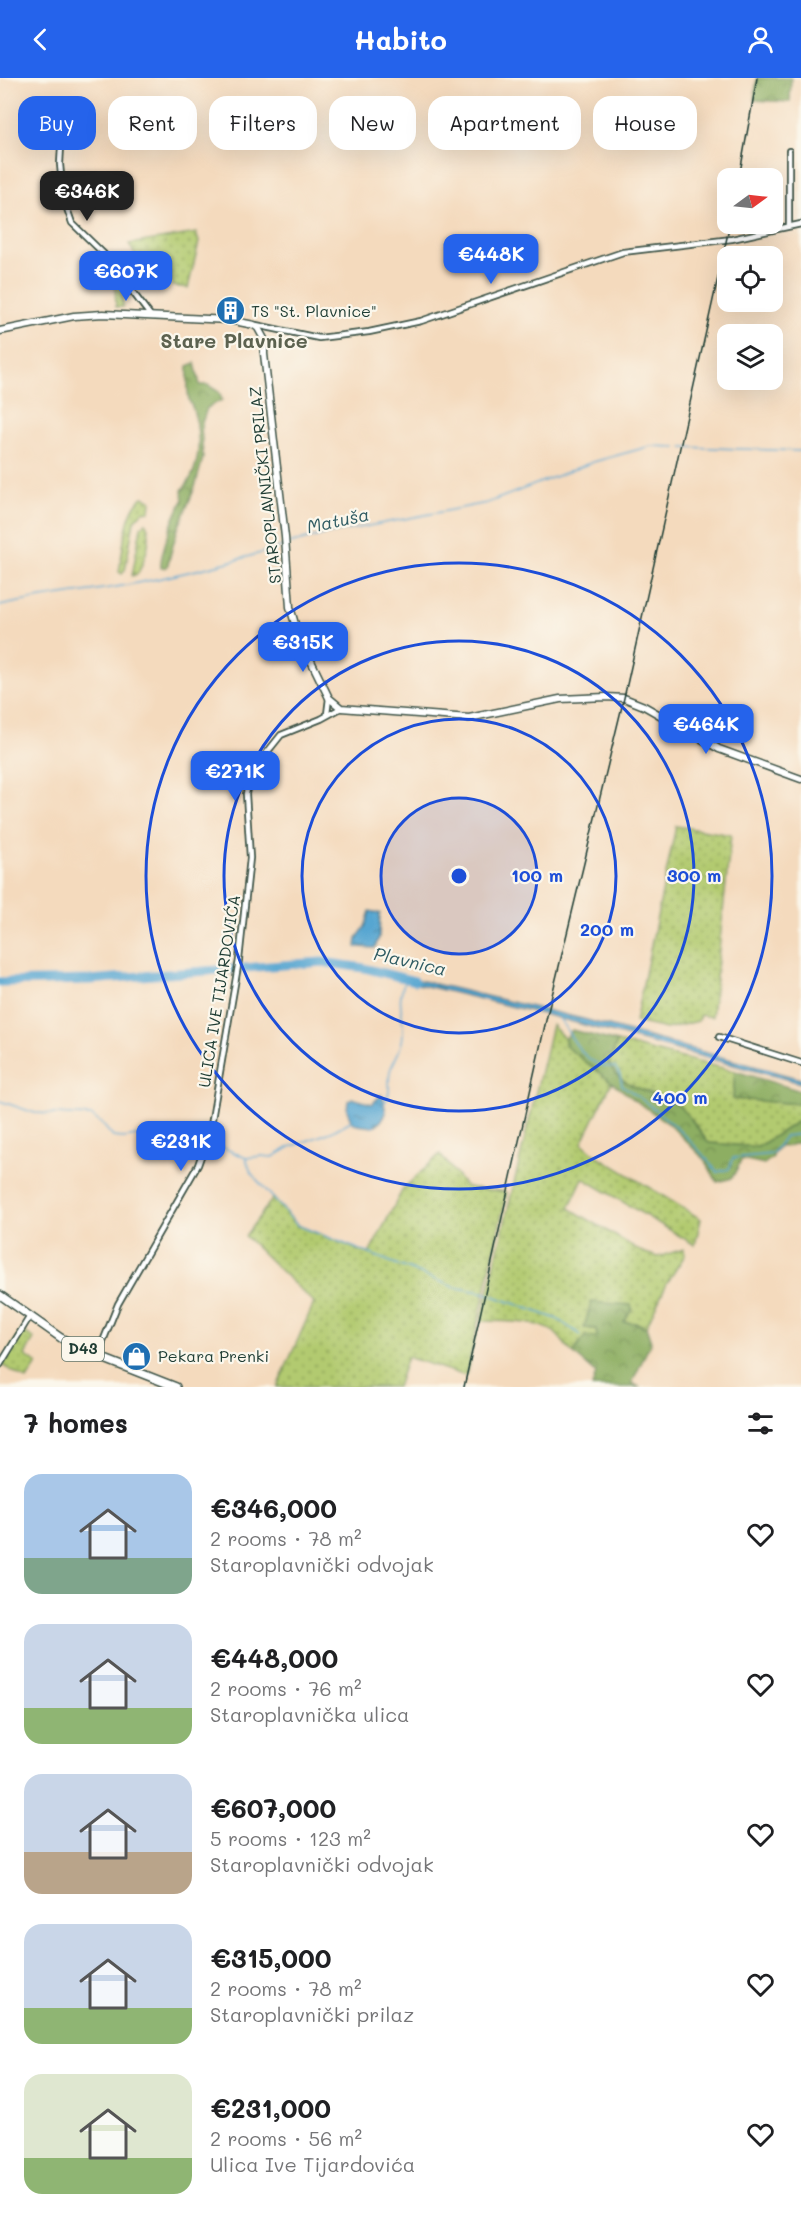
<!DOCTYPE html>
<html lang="en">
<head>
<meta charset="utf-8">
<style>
  :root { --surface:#fff; --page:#f2f2f2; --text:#202124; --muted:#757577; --accent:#2563eb }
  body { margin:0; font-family:Mali,sans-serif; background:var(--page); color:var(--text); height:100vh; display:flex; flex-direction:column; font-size:22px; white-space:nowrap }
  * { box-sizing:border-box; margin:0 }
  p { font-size:20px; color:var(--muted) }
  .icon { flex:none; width:33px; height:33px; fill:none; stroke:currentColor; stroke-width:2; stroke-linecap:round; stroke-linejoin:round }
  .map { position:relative; height:1309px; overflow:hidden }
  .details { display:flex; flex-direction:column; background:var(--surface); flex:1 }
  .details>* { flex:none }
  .banner { position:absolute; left:18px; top:18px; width:765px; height:54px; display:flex; gap:12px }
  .needle { width:39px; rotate:75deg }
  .fabs { position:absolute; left:717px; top:90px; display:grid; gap:12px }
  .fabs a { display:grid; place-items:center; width:66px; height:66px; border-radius:12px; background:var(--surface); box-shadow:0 6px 24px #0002; font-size:30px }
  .price { position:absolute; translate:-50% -51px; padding:0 14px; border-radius:12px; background:var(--accent); color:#fff; font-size:20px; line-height:39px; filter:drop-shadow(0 2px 3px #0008) }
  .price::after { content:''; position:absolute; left:50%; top:36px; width:18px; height:14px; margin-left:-9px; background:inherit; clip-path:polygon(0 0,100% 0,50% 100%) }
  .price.on { background:#222; color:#fff }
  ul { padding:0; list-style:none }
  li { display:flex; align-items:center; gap:18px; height:150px; padding:0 24px }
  li span { display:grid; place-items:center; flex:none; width:168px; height:120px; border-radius:18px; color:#555 }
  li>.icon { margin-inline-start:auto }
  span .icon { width:72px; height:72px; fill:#fffc; stroke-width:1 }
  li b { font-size:26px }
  h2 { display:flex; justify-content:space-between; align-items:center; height:72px; padding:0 24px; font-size:26px }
  .chip { padding:0 21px; border-radius:18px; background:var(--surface); box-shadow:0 6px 24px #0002; font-size:21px; line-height:54px }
  .chip.on { background:var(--accent); color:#fff }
  header { display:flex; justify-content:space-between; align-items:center; height:78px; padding:0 24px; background:var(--accent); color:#fff; font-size:27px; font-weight:700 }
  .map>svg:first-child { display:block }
  .grass { fill:url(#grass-dots); stroke:#688452; stroke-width:1.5 }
  .forest { fill:url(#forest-crowns); stroke:#56764b; stroke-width:1.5 }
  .park { fill:#b2ca6f; stroke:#688452; stroke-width:1.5 }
  .water { fill:url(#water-ripples); stroke:#3b7282; stroke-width:1.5 }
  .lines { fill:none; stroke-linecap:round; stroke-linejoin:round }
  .stream { stroke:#57a6d1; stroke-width:1.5 }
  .river { stroke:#57a6d1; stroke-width:9 }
  .street-casing { stroke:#3f5549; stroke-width:8 }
  .secondary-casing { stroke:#3f5549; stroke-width:9 }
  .primary-casing { stroke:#3f5549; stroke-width:10 }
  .street { stroke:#fff; stroke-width:4.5 }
  .secondary { stroke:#fff; stroke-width:6 }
  .primary { stroke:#fff; stroke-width:7 }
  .rail { stroke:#1f3d34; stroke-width:1.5 }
  .ring { fill:none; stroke:#1d4ed8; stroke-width:3 }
  .labels { text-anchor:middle; stroke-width:4.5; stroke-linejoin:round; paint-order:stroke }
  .shield { fill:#fbf7ec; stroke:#61756b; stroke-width:1.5 }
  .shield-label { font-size:15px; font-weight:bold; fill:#1f3d34 }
  .poi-label { font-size:16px; fill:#1f3d34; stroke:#fbf7ec; text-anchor:start }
  .street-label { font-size:16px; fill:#1f3d34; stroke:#fbf7ec }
  .water-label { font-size:18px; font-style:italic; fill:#305c63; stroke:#fbf7ec }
  .quarter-label { font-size:20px; font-weight:bold; fill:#5c6250; stroke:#fbf7ec }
  .centre { fill:#1d4ed8; stroke:#fbf7ec; stroke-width:3 }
  .ring-label { font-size:18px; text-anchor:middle; font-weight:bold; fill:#1d4ed8; stroke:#fbf7ec; stroke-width:4.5; stroke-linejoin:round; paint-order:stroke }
</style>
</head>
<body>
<header><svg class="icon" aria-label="back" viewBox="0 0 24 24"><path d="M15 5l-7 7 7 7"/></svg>Habito<svg class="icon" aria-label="person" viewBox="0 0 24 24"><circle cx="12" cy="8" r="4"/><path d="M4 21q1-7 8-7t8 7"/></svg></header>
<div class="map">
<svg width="801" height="1309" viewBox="0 0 801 1309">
  <defs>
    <pattern id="grass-dots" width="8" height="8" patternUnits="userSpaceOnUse" patternTransform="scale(1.5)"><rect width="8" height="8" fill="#b2ca6f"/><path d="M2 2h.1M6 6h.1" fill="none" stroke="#90a55c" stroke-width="1.8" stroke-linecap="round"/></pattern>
    <pattern id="forest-crowns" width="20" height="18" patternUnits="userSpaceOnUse" patternTransform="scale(1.5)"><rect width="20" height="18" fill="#8dae62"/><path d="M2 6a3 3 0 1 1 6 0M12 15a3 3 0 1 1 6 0" fill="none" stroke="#738f52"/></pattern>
    <pattern id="water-ripples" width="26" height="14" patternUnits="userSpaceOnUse" patternTransform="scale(1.5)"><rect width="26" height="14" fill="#57a6d1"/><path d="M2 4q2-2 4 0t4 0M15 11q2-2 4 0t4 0" fill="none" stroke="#4788aa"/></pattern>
  </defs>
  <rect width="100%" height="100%" fill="#fbf7ec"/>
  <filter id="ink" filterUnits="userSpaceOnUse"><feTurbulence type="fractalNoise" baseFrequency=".0167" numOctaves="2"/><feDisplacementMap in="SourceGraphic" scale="12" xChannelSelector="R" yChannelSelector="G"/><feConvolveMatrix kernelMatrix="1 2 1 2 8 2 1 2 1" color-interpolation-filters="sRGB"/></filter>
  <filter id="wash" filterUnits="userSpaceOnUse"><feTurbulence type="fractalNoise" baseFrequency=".008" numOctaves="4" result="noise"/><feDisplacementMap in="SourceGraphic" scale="24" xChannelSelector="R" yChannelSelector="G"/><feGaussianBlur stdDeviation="1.35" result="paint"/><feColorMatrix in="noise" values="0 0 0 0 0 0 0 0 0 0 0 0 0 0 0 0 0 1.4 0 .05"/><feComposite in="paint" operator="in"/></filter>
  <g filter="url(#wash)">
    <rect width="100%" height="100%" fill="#f4dabd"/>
    <g class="grass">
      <polygon points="196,155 199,164 188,210 172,208 170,195 144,194 129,166"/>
      <path d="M143 419 151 422 150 433 142 434 134 443 125 492 122 496 119 494C123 474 125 430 143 419Z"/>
      <path d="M146 445C154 460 144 482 138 496L132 498 141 449Z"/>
      <polygon points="676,748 731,757 712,939 700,937 698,943 666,951 635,944"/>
      <path d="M552 947 565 961 567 969 612 1004 582 1065 596 1077 701 1141 695 1167 583 1100 569 1130 642 1174 658 1179 684 1171 685 1177 667 1205 646 1249 637 1245 624 1244 632 1231 584 1250 596 1251 597 1259 584 1261 573 1275C566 1269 561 1260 554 1254 538 1242 501 1244 481 1243Z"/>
      <path d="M617 964 735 993 733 1021 801 1026V1041L758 1069 709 1065C701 1055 686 1031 675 1025 653 1013 621 1011 609 985Z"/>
      <polygon points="440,1076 466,1109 507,1114 466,1298 407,1279 397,1309 277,1309 314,1225 245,1158 273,1120 297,1147 369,1176 403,1111"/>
      <polygon points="22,1252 34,1261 25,1277 37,1286 27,1302 0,1286"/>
    </g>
    <g class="forest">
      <polygon points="757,0 791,0 790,24 754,22"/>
      <path d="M195 285 200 307H208L219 314 222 322 207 330 201 348 203 380 195 409 177 453 167 489 161 490C159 478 175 434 183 423L182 412C202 391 201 357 193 331 192 328 190 325 189 322 187 312 188 299 188 288Z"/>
      <path d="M572 952 617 964 609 985C620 1011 653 1013 675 1025 686 1031 700 1055 709 1065L758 1069 801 1041V1064L784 1069 780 1067 773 1076V1079L764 1086 742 1081 732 1100 717 1104 705 1082 669 1046 636 1023 565 968V961Z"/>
      <polygon points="735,993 801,1013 801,1026 733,1021"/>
      <polygon points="591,1224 631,1227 632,1231 624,1244 637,1245 646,1249 651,1264 632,1305 639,1309 592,1309 596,1295 573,1275 586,1258 597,1259 596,1251 584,1250"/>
    </g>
    <polygon class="park" points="122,207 123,229 116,229 115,208"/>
    <g class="water">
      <polygon points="370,833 380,835 379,859 375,870 356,869 357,860 365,849"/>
      <polygon points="406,899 583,941 801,1001 801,1005 547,937 405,903"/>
      <polygon points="381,1017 383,1020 386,1035 381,1043 373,1049 357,1047 351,1043 347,1032 348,1023 352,1020 372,1026"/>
    </g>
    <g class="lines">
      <g class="stream">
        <polyline points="682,369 801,373"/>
        <polyline points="289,466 322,457 487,425 593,384 651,368 676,369"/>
        <path d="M0 528C42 518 85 515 127 507 180 497 233 484 284 468"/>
        <path d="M560 941C574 963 585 990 615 989L620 997 622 1007C658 1032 691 1059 717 1094L729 1091 733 1080 772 1076 785 1058 801 1056"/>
        <path d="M0 1023 35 1035 92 1038 103 1047 113 1059C128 1062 141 1056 155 1053 171 1050 189 1055 203 1061"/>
        <path d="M384 1026C386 1022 389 1017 389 1013 390 1005 388 998 391 990 396 979 403 968 403 955 404 931 395 926 406 900"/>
        <polyline points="211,1064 246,1080 261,1078 273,1079 290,1069 331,1054 351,1043"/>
        <polyline points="246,1080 251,1095 297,1147 454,1209 485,1215 557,1241 581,1257"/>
      </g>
      <polyline class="river" points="0,904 89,902 322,884 364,890 415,903"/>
    </g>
  </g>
  <g filter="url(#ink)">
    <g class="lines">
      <defs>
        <g id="street">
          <polyline points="63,34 60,86 63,119 72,145 103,175 150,237"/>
          <polyline points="789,73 789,147"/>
          <polyline points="256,247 319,260 369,254 421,243 623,174 732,161 801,146"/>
          <polyline points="327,636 329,620"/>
          <polyline points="719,959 801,985"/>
          <polyline points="97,1278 118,1226 198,1087 210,1053 239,882 250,780 246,716 248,706 261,682 281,657 321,641 341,630"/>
          <polyline points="0,1287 30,1238"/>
        </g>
        <polyline id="secondary" points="0,253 74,238 103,236 229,242 254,247 258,250 264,261 264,276 285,459 290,529 298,556 329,620 341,630 469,640 560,621 606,619 624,620 644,628 719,671 801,701"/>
        <polyline id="primary" points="0,1217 61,1260 97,1278 176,1309"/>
      </defs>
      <use href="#street" class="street-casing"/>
      <use href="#secondary" class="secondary-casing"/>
      <use href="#primary" class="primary-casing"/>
      <use href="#street" class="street"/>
      <use href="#secondary" class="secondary"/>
      <use href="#primary" class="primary"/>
      <g class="rail">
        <polyline points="739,100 757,0"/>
        <polyline points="464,1309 547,938 624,620 730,146"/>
      </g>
    </g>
  </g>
  <circle cx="459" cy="798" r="78" fill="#1d4ed8" fill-opacity=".12"/>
  <g class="ring">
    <circle cx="459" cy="798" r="78"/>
    <circle cx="459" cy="798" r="157"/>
    <circle cx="459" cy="798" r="235"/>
    <circle cx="459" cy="798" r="313"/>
  </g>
  <defs>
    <symbol id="building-disc" viewBox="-11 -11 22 22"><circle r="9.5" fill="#1f6fb2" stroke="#fbf7ec"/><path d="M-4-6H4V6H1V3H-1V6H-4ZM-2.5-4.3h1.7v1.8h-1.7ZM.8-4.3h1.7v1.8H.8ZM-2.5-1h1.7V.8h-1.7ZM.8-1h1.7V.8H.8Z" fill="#fff"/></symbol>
    <symbol id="shop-disc" viewBox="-11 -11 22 22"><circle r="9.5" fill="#1f6fb2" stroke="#fbf7ec"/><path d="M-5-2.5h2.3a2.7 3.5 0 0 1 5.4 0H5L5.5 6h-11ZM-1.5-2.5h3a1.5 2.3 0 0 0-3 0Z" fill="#fff"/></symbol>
  </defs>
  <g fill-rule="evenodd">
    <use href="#building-disc" x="214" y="216" width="33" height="33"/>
    <use href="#shop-disc" x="120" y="1262" width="33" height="33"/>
  </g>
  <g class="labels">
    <rect class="shield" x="62" y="1259" width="42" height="24" rx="4.5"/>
    <g class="shield-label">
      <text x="83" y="1276">D43</text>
    </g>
    <g class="poi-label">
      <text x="251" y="239">TS "St. Plavnice"</text>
      <text x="158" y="1284">Pekara Prenki</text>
    </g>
    <g class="street-label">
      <text transform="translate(265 407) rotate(-96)" y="6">STAROPLAVNIČKI PRILAZ</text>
      <text transform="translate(219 913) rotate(-81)" y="6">ULICA IVE TIJARDOVIĆA</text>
    </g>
    <g class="water-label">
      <text transform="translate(338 443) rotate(-12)" y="6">Matuša</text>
      <text transform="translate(410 884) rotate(13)" y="6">Plavnica</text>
    </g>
    <g class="quarter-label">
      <text x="234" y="270">Stare Plavnice</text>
    </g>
  </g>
  <circle cx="459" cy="798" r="9" class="centre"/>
  <g class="ring-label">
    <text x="537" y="804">100 m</text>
    <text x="694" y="804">300 m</text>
    <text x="607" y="858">200 m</text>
    <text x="680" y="1026">400 m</text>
  </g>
</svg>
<div class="fabs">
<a><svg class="needle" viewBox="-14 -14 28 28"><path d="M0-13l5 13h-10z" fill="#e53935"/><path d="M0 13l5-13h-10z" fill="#757577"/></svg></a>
<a><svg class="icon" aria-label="locate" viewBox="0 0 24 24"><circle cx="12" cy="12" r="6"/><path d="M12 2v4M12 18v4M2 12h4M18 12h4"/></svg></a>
<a><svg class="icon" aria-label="layers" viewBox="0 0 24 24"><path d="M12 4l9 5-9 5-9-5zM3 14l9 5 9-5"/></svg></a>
</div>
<b class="price on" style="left:87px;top:144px">€346K</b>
<b class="price" style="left:491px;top:207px">€448K</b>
<b class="price" style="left:126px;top:224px">€607K</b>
<b class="price" style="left:303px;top:595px">€315K</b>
<b class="price" style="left:706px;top:677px">€464K</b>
<b class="price" style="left:235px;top:724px">€271K</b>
<b class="price" style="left:181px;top:1094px">€231K</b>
<div class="banner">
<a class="chip on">Buy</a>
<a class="chip">Rent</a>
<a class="chip">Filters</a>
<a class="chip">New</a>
<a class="chip">Apartment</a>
<a class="chip">House</a>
</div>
</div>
<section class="details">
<h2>7 homes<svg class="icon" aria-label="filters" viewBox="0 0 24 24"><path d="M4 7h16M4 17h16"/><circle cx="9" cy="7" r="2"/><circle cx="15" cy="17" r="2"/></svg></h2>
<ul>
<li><span style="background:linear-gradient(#a9c7e8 70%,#7fa58c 0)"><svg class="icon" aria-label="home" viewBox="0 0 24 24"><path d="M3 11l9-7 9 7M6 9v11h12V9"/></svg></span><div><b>€346,000</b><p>2 rooms · 78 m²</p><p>Staroplavnički odvojak</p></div><svg class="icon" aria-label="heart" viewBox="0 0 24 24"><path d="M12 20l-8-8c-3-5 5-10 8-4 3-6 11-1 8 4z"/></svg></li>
<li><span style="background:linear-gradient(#c9d6e8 70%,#8fb573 0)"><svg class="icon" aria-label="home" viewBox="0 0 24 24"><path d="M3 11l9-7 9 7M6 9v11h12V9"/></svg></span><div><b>€448,000</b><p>2 rooms · 76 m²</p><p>Staroplavnička ulica</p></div><svg class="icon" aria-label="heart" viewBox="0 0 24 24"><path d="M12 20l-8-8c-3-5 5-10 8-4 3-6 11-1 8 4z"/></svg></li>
<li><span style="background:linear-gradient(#c9d6e8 65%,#b9a48a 0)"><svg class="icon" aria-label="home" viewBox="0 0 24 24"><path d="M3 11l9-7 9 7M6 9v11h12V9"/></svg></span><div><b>€607,000</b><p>5 rooms · 123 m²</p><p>Staroplavnički odvojak</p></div><svg class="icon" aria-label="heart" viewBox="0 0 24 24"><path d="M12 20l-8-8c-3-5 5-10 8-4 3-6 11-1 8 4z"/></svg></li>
<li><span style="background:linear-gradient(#c9d6e8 70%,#8fb573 0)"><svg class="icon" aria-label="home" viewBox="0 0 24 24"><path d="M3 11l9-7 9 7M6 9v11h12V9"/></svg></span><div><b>€315,000</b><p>2 rooms · 78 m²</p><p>Staroplavnički prilaz</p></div><svg class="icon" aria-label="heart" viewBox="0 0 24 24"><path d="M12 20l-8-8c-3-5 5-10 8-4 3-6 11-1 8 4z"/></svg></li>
<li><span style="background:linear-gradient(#dfe7d0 70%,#8fb573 0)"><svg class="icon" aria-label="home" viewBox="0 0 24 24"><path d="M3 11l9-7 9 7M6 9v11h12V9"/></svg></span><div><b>€231,000</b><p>2 rooms · 56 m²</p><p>Ulica Ive Tijardovića</p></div><svg class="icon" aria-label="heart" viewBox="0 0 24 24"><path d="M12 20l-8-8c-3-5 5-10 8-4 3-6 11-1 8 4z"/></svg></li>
</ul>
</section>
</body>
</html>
